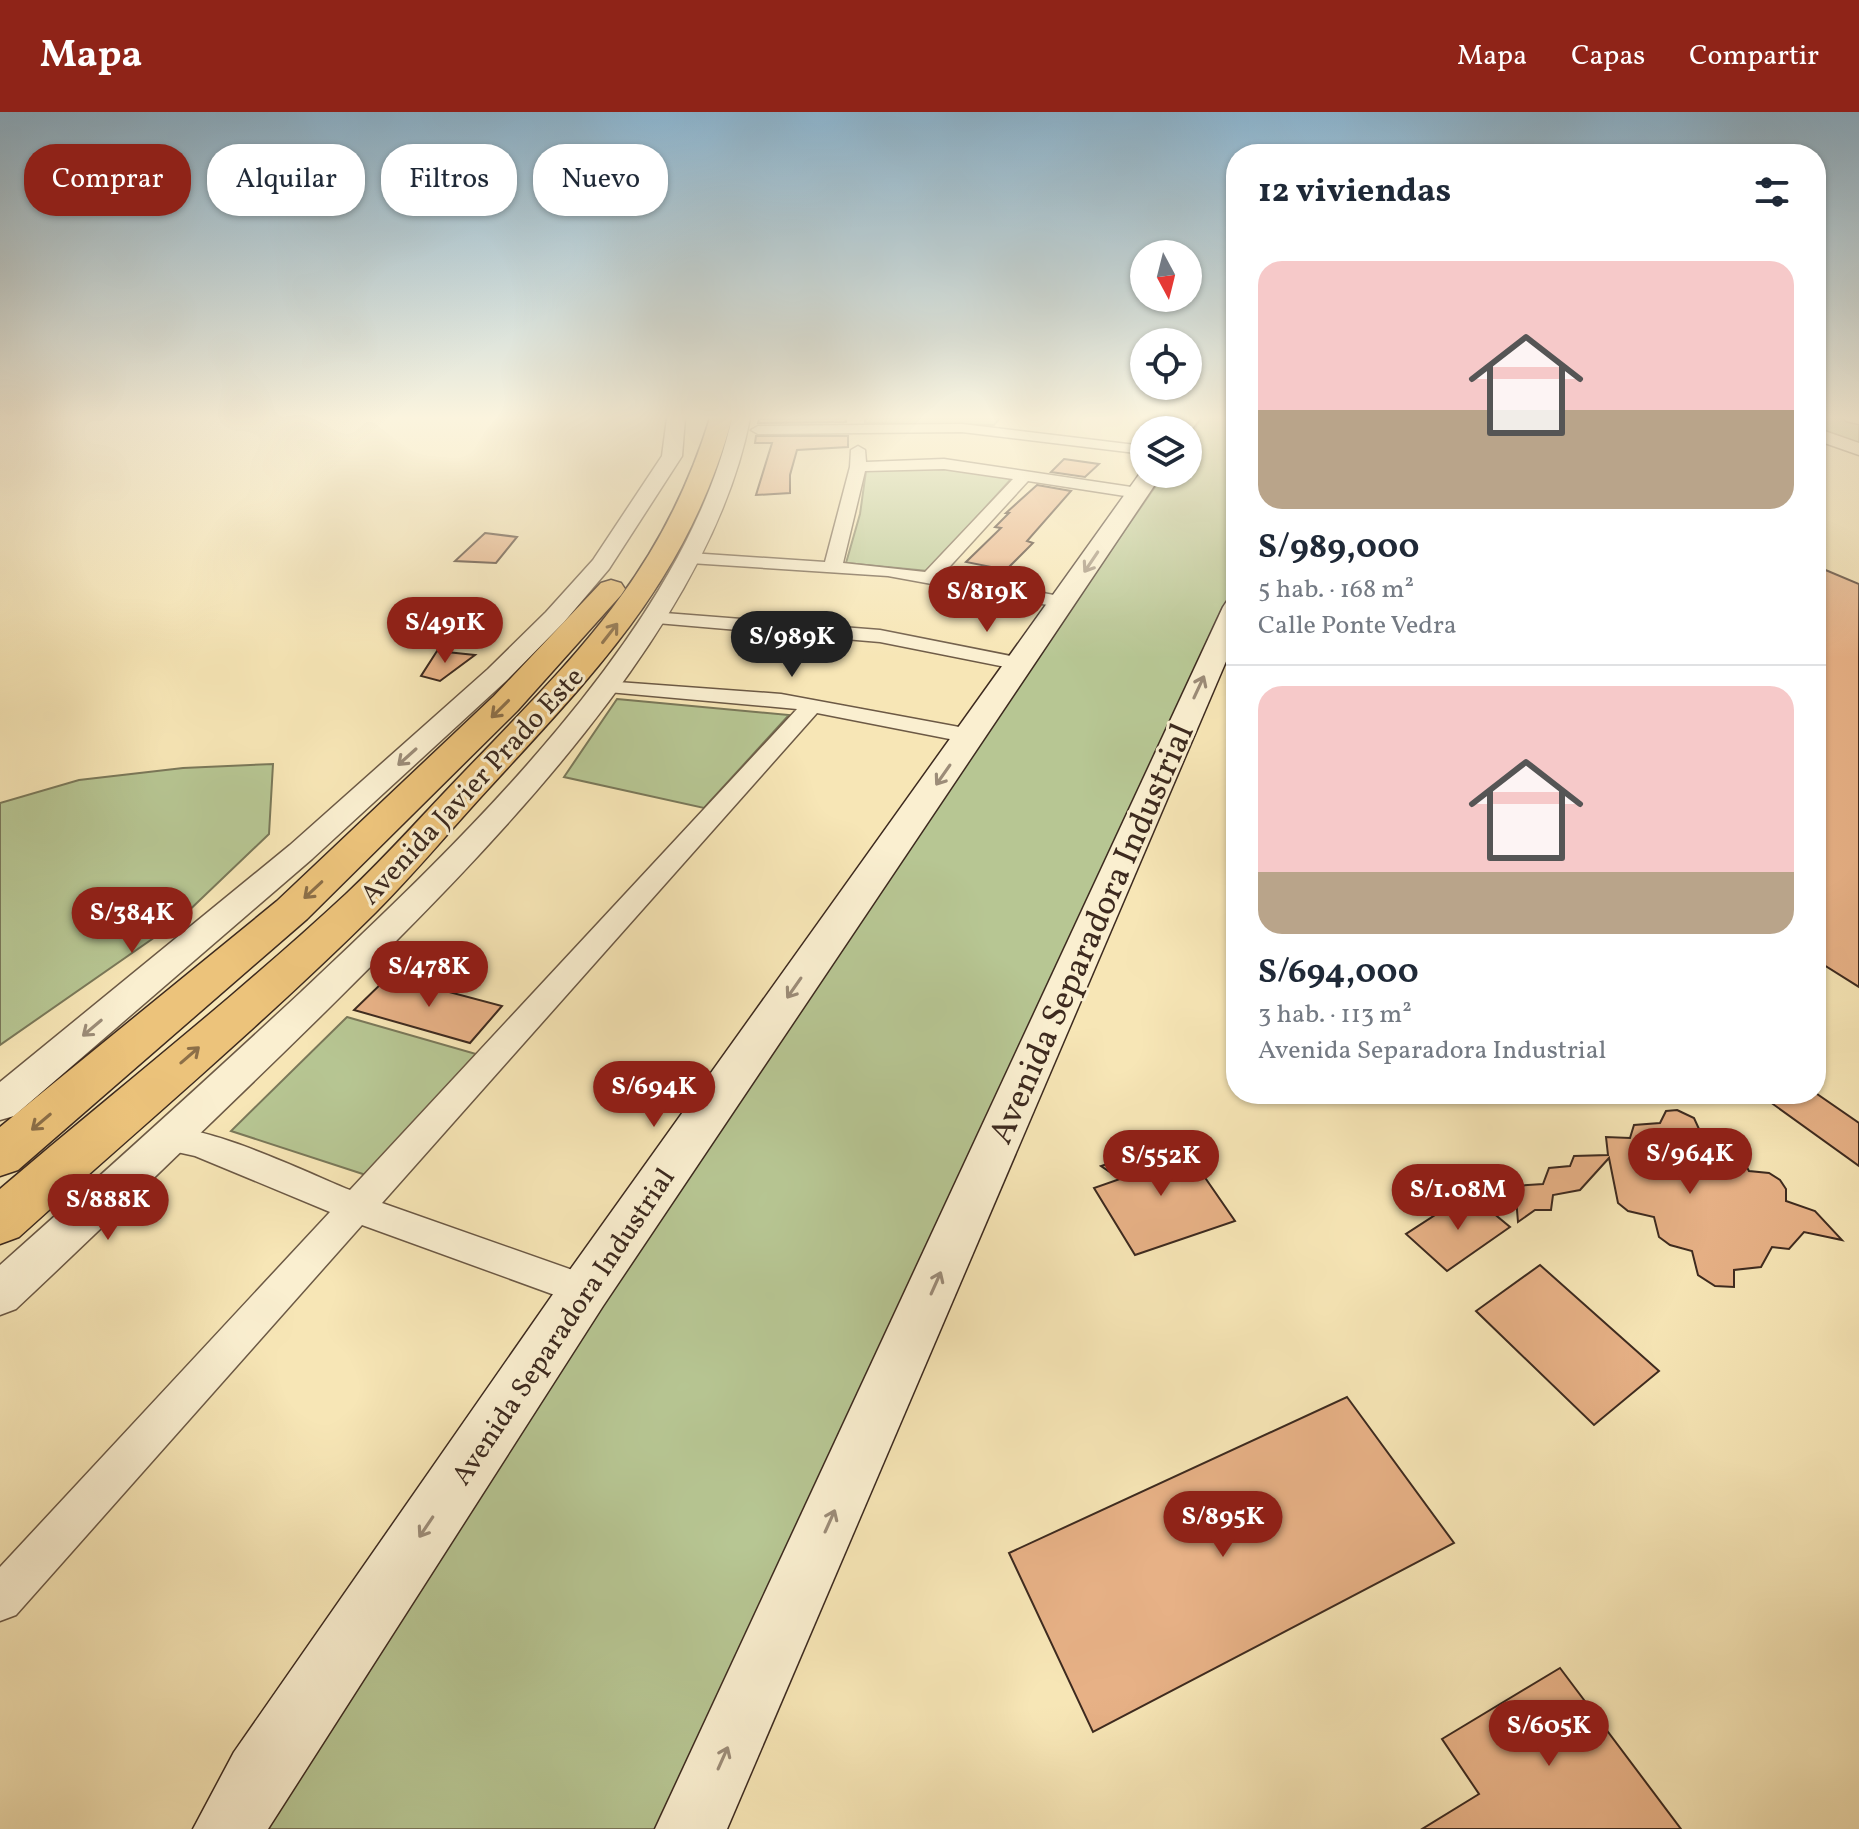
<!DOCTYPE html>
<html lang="es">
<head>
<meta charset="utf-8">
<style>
  :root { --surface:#fff; --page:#f2f2f3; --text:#1f2937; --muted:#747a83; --line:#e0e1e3; --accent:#8f2418 }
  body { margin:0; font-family:Vollkorn,serif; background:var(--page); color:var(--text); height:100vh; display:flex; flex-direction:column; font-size:30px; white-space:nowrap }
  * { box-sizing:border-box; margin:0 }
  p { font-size:26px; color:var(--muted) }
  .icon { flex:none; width:44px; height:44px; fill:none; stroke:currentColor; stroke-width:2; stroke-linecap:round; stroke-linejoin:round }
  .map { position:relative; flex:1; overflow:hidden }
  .sheet { position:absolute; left:1226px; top:32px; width:600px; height:960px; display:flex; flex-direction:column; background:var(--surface); border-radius:32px; box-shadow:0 2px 6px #0004 }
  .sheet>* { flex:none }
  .top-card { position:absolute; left:24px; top:32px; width:760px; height:72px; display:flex; gap:16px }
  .needle { width:52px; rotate:173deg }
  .fabs { position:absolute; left:1130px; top:128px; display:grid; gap:16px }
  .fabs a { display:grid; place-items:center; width:72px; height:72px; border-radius:50%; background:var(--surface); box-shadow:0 2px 6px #0004; font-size:40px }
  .price { position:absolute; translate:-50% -68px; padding:0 18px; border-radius:28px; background:var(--accent); color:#fff; font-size:26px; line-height:52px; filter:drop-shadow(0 2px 4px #0008) }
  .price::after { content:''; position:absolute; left:50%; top:48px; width:24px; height:18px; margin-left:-12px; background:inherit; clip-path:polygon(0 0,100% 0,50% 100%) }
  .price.current { background:#222; color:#fff }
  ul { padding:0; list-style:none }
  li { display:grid; align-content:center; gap:16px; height:424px; padding:0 32px }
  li+li { border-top:2px solid var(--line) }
  li span { display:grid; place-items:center; height:248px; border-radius:24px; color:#555 }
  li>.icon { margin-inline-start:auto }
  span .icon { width:144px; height:144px; fill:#fffc; stroke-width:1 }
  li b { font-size:34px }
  h2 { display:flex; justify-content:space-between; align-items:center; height:96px; padding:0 32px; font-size:34px }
  .chip { padding:0 28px; border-radius:32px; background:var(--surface); box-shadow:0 2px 6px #0004; font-size:28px; line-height:72px }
  .chip.current { background:var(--accent); color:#fff }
  header { display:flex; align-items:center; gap:48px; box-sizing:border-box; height:112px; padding:0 40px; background:var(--accent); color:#fff }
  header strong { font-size:38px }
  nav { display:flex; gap:44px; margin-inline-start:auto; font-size:28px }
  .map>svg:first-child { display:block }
  .green { fill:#b7c693; stroke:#7a7859; stroke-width:2 }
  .building { fill:#e7b186; stroke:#3d2a1f; stroke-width:2 }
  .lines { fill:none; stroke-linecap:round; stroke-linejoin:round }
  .minor-casing { stroke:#6c5945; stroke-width:3 }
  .tertiary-casing { stroke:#6c5945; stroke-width:3 }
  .secondary-casing { stroke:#3d2a1f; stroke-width:3 }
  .primary-casing { stroke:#3d2a1f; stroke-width:3 }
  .minor { fill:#faefd0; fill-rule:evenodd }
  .tertiary { fill:#faefd0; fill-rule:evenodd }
  .secondary { fill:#faefd0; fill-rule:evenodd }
  .primary { fill:#ecc37b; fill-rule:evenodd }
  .oneway { stroke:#9c8c78 }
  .oneway2 { stroke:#8c6f48 }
  .labels { text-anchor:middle; stroke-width:6; stroke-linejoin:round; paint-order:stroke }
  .street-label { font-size:28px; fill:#3d2a1f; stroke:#faefd0 }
  .near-street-label { font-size:34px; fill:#3d2a1f; stroke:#faefd0 }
</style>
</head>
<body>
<header>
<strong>Mapa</strong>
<nav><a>Mapa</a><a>Capas</a><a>Compartir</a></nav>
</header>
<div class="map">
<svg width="1859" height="1717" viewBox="0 0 1859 1717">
  <rect width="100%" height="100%" fill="#f7e6b6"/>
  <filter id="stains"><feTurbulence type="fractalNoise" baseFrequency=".0025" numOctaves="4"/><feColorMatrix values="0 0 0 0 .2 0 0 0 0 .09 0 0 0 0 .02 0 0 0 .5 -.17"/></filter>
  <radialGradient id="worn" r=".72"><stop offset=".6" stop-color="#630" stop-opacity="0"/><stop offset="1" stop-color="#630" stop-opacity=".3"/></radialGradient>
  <g class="green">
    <polygon points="865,306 1000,306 994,313 865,311"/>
    <polygon points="1202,306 1236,306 1236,494 660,1717 248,1717 1007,587 1164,362 1188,362 1188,326"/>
    <polygon points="1816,306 1845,306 1859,310 1859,333 1816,319"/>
    <polygon points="948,356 1012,366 928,459 846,451 860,402 866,359"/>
    <polygon points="617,587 789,603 704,696 564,665"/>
    <polygon points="273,652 269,722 178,809 0,933 0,691 79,668 183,656"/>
    <polygon points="347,905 476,942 369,1064 231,1019"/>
  </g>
  <g class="building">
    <polygon points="845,306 846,310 758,311 759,307"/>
    <polygon points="756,324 848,324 848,335 797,338 790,363 790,381 756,383 772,331 755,331"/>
    <polygon points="1064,347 1099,352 1085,365 1051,360"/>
    <polygon points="1037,373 1071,379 1027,429 1033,431 1006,458 966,450 1001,416 995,415 1009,401 1006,401"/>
    <polygon points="485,421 517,425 496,451 455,449"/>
    <polygon points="1816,454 1859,472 1859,875 1816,848"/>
    <polygon points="437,539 475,543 440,569 421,564"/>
    <polygon points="389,864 502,894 470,931 354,898"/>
    <polygon points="1759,982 1817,982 1859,1011 1859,1054"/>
    <polygon points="1677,998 1694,1006 1704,1028 1726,1030 1737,1037 1749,1059 1769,1061 1780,1068 1786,1077 1786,1089 1815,1099 1842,1128 1804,1120 1789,1137 1772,1135 1761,1155 1734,1158 1734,1175 1715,1174 1698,1163 1692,1139 1670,1133 1659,1125 1654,1105 1628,1099 1618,1091 1609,1046 1580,1078 1553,1083 1551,1098 1535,1098 1518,1110 1515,1074 1543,1072 1549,1056 1570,1054 1574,1044 1608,1043 1606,1025 1630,1026 1634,1013 1660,1011 1666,999"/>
    <polygon points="1179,1028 1235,1109 1135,1143 1094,1076 1120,1067 1101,1054"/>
    <polygon points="1469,1081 1510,1115 1447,1159 1406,1122"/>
    <polygon points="1540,1153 1659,1259 1594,1313 1476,1199"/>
    <polygon points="1347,1285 1454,1431 1093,1620 1009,1441"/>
    <polygon points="1560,1556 1681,1717 1422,1717 1479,1682 1442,1627"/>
  </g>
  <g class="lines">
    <defs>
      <g id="minor">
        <polygon points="1844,306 1859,306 1859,312 1846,309"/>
        <polygon points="962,312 1144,334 1144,342 962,320 758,322 751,318 758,314"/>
        <path d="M858 334 865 338 866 350 944 347 1138 376 1146 381 1138 386 1028 369 942 463 1071 486V494L1064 496 888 464 690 451 681 446 690 441 825 450 850 355 851 338ZM944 357 1013 367 925 460 843 451 865 359Z"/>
        <polygon points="652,500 880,518 1021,546 1031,552 1021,558 880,530 645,510 645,502"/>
        <path d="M604 569 781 582 970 617 981 624 970 631 817 601 382 1091 598 1167 603 1178 598 1189 585 1194 362 1113 16 1503 0 1509V1455L330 1100 195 1044 159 1036 154 1027 159 1018C195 1006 310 1062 350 1078L797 597 597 579 594 575 597 571Z"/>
      </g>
      <g id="tertiary">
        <polygon points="667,306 685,306 682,344 609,457 564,510 506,569 312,747 14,1004 0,1008 0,970 290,733 488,557 546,500 593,448 662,344"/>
        <path d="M732 306H750C709 522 479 747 326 899 224 999 121 1098 16 1197L0 1203V1153C101 1063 202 972 301 880 457 733 684 520 732 306Z"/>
        <polygon points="1816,316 1859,331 1859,343 1816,328"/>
      </g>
      <g id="secondary">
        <polygon points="1180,306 1200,306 1188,322 1188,318 1171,318"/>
        <polygon points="1143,357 1144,362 1162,362 603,1194 268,1717 193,1717 234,1640 567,1162"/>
        <polygon points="1236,487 1236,526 727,1717 655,1717 1223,495 1227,489"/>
      </g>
      <g id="primary">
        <path d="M710 306H732C688 467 599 556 490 675 452 716 416 760 376 800 262 913 138 1017 19 1125L0 1132V1077C115 979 235 885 346 782 388 743 425 700 464 660 575 544 661 464 710 306Z"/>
        <polygon points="611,468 621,471 625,477 621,483 518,598 307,807 18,1058 0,1064 0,1015 277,789 494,584 601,471"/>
      </g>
    </defs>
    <use href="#minor" class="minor-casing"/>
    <use href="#tertiary" class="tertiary-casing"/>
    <use href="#secondary" class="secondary-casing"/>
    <use href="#primary" class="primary-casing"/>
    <use href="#minor" class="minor"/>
    <use href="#tertiary" class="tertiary"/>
    <use href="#secondary" class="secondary"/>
    <use href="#primary" class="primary"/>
  </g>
  <defs><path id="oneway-shaft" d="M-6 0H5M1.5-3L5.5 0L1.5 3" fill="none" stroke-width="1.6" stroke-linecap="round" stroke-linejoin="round" transform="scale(2)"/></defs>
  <g class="oneway">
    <use href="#oneway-shaft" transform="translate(1091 450) rotate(124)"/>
    <use href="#oneway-shaft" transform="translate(1199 575) rotate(-65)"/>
    <use href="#oneway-shaft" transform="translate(407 645) rotate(138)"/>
    <use href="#oneway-shaft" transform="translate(943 663) rotate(125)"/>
    <use href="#oneway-shaft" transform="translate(794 876) rotate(125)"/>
    <use href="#oneway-shaft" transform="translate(92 916) rotate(140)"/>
    <use href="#oneway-shaft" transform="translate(936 1171) rotate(-66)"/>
    <use href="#oneway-shaft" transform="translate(830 1409) rotate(-66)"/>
    <use href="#oneway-shaft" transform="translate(426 1415) rotate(124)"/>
    <use href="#oneway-shaft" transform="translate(723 1646) rotate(-66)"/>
  </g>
  <g class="oneway2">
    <use href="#oneway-shaft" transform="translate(610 521) rotate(-52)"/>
    <use href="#oneway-shaft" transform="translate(500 597) rotate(135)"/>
    <use href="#oneway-shaft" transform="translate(313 778) rotate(137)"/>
    <use href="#oneway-shaft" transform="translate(190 943) rotate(-41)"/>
    <use href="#oneway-shaft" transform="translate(41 1010) rotate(140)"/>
  </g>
  <linearGradient id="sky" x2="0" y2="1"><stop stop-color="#8cb8d5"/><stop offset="0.56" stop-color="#fbf4de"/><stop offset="1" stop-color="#fbf4de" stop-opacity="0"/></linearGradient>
  <rect width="1859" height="546" fill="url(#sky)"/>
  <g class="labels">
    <g class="street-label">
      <text transform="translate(471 673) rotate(-47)" y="10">Avenida Javier Prado Este</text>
      <text transform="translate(562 1214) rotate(-56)" y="10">Avenida Separadora Industrial</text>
    </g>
    <g class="near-street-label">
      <text transform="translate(1090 821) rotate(-66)" y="12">Avenida Separadora Industrial</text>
    </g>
  </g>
  <rect width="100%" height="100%" filter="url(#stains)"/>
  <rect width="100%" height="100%" fill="url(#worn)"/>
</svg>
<div class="fabs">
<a><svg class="needle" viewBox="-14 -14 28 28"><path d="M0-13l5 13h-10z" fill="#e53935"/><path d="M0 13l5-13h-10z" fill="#747a83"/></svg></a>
<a><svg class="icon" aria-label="locate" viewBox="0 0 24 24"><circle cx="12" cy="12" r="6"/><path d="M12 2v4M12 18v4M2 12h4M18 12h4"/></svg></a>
<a><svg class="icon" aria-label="layers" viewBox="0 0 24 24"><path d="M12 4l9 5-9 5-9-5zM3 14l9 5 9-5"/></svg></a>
</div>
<b class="price" style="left:987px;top:522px">S/819K</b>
<b class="price" style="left:445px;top:553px">S/491K</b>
<b class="price current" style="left:792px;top:567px">S/989K</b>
<b class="price" style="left:132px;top:843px">S/384K</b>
<b class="price" style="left:429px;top:897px">S/478K</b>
<b class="price" style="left:654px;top:1017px">S/694K</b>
<b class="price" style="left:1690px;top:1084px">S/964K</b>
<b class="price" style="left:1161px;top:1086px">S/552K</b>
<b class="price" style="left:1458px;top:1120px">S/1.08M</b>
<b class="price" style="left:108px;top:1130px">S/888K</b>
<b class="price" style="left:1223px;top:1447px">S/895K</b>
<b class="price" style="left:1549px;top:1656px">S/605K</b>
<div class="top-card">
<a class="chip current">Comprar</a>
<a class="chip">Alquilar</a>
<a class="chip">Filtros</a>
<a class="chip">Nuevo</a>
</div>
<section class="sheet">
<h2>12 viviendas<svg class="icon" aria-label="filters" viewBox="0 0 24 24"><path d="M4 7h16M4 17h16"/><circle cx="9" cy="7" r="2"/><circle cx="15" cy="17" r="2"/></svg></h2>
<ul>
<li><span style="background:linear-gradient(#f6c9c9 60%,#b9a48a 0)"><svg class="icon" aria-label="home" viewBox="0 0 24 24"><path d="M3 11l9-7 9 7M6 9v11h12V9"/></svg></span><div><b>S/989,000</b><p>5 hab. · 168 m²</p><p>Calle Ponte Vedra</p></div></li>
<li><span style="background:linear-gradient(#f6c9c9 75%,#b9a48a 0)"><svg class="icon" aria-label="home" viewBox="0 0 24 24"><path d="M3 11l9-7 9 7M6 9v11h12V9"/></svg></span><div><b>S/694,000</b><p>3 hab. · 113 m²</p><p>Avenida Separadora Industrial</p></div></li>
</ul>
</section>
</div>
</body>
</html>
